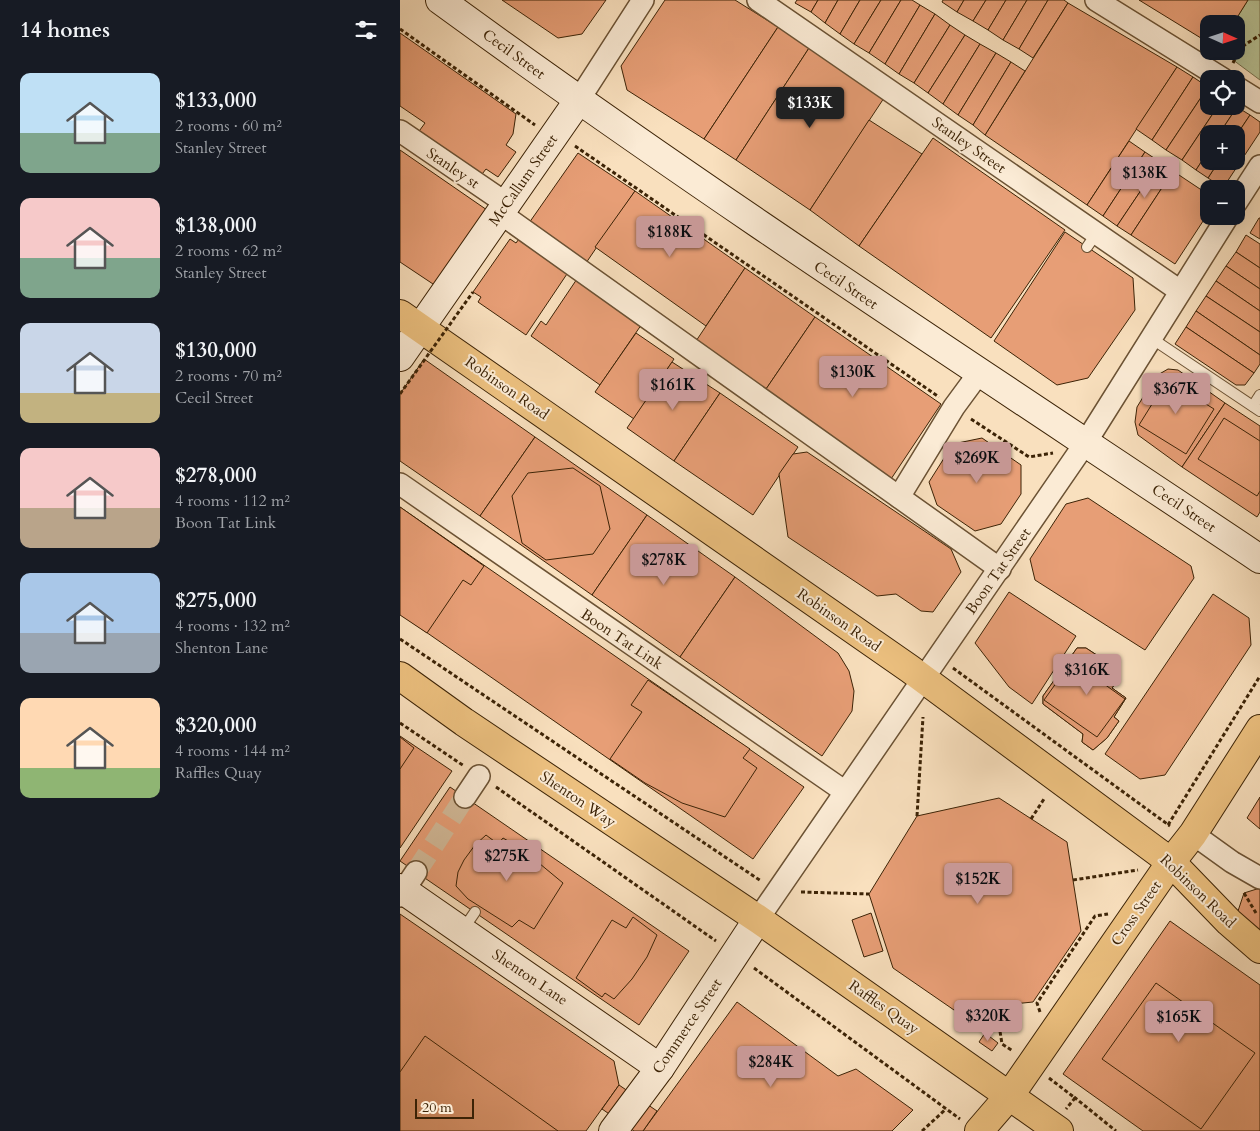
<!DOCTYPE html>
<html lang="en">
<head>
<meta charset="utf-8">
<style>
  :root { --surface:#171b24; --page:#20242c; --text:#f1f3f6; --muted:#9ea1a6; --accent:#c59692 }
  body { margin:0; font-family:Cardo,serif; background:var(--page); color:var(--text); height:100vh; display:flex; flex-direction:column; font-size:19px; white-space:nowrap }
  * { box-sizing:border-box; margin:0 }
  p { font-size:16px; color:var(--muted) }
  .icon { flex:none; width:28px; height:28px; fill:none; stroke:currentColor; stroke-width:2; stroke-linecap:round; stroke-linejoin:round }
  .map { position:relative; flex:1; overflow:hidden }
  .sheet { display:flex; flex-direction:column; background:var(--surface); width:400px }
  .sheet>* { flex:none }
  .needle { width:32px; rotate:93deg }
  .buttons { position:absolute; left:800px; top:15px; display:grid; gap:10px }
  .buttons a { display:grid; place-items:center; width:45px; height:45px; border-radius:10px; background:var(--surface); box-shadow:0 5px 20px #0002; font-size:25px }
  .scale { position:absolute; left:15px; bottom:12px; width:59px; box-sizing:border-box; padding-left:5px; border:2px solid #3c2306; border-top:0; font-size:14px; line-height:18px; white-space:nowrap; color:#3c2306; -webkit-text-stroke:4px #fbebd5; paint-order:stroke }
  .price { position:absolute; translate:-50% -42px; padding:0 11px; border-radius:5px; background:var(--accent); color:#111; font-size:16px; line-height:32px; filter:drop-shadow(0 1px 2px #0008) }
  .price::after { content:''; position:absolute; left:50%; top:30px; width:15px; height:11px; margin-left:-8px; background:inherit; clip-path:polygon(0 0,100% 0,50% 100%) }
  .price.on { background:#222; color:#fff }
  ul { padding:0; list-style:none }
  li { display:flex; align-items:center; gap:15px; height:125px; padding:0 20px }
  li span { display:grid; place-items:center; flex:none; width:140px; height:100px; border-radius:10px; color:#555 }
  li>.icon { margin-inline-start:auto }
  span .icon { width:60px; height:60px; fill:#fffc; stroke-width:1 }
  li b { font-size:21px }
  h2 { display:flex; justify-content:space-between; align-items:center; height:60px; padding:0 20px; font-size:21px }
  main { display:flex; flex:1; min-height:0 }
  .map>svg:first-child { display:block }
  .green { fill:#b9c395; stroke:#7a734e }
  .building { fill:#e79e76; stroke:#3c2306 }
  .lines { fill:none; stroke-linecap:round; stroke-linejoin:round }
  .street-tunnel { stroke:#d3ba99; stroke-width:21; stroke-dasharray:21 11; stroke-linecap:butt }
  .lane-casing { stroke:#6b5234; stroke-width:12 }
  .street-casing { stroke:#6b5234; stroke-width:24 }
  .secondary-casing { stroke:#3c2306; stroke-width:30 }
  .primary-casing { stroke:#3c2306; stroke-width:30 }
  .highway-casing { stroke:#3c2306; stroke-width:30 }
  .path { stroke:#3c2306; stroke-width:3; stroke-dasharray:4 2.5; stroke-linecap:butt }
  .lane { stroke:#fbebd5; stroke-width:10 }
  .street { stroke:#fbebd5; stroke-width:21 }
  .secondary { stroke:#fbebd5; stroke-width:28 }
  .primary { stroke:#ecc07f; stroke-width:28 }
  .highway { stroke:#ecc07f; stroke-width:28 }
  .path-bridge { stroke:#3c2306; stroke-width:3; stroke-dasharray:4 2.5; stroke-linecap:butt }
  .labels { text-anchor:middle; stroke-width:4; stroke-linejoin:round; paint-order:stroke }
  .street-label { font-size:15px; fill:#3c2306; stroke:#fbebd5 }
</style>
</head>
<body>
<main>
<section class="sheet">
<h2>14 homes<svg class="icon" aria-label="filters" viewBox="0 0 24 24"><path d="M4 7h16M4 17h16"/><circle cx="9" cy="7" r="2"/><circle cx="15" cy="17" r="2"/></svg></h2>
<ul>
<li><span style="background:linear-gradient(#bfe0f5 60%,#7fa58c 0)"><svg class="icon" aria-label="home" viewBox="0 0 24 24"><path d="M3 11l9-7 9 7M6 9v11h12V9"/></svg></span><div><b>$133,000</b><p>2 rooms · 60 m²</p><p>Stanley Street</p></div></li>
<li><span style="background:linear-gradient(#f6c9c9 60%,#7fa58c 0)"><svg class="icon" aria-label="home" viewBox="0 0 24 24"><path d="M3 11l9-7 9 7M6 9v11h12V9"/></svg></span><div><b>$138,000</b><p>2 rooms · 62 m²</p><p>Stanley Street</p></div></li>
<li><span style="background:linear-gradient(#c9d6e8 70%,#c2b280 0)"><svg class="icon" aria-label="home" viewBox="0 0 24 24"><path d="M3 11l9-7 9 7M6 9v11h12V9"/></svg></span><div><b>$130,000</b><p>2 rooms · 70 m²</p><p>Cecil Street</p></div></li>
<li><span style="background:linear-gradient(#f6c9c9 60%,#b9a48a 0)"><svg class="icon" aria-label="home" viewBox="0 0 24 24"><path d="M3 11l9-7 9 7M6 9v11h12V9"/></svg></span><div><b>$278,000</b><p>4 rooms · 112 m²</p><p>Boon Tat Link</p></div></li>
<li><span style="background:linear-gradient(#a9c7e8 60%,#9aa5b1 0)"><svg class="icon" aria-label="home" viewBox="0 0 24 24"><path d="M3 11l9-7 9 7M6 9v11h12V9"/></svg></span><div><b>$275,000</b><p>4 rooms · 132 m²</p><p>Shenton Lane</p></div></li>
<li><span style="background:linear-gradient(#ffd9b3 70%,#8fb573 0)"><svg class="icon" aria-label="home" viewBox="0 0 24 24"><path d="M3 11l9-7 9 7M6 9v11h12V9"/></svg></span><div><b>$320,000</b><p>4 rooms · 144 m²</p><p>Raffles Quay</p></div></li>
</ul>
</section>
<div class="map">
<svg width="860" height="1131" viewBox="0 0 860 1131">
  <rect width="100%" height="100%" fill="#f9e0be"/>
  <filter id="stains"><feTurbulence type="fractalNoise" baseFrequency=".004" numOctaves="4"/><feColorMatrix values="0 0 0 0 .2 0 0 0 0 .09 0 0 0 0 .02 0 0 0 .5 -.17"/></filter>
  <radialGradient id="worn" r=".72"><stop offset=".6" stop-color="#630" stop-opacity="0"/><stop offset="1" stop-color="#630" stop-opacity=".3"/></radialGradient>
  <polygon class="green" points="848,0 860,0 860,80 821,51 836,51 836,24 833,24"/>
  <g class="building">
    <polygon points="102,0 206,0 182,34 158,38"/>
    <polygon points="265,0 335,0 378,27 304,139 227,90 221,66"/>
    <polygon points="397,0 418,0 411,12 395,3"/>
    <polygon points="418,0 438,0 425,23 411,12"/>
    <polygon points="438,0 460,0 440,34 425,23"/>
    <polygon points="460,0 481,0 454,44 440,34"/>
    <polygon points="481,0 501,0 469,53 454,44"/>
    <polygon points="501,0 512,0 520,5 485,64 469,53"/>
    <polygon points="543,0 564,0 557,12 542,2"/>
    <polygon points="564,0 586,0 573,21 557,12"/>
    <polygon points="586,0 606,0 588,30 573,21"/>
    <polygon points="606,0 627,0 603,40 588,30"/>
    <polygon points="627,0 648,0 619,49 603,40"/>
    <polygon points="648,0 664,0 668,3 633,58 619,49"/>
    <polygon points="739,0 848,0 833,24 809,24 809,43"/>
    <polygon points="668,3 777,67 687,205 585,135"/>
    <polygon points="520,5 535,14 499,74 485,64"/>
    <polygon points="535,14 550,25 514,83 499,74"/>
    <polygon points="550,25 565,35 528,93 514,83"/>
    <polygon points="378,27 409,48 336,160 304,139"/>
    <polygon points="0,33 116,114 113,134 106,145 116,152 98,177 86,169 79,178 17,134 25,123 0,106"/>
    <polygon points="565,35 580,44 543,104 528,93"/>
    <polygon points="580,44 596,53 558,115 543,104"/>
    <polygon points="409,48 484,98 410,210 336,160"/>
    <polygon points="596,53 611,62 573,125 558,115"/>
    <polygon points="611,62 625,71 585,135 573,125"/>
    <polygon points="777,67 793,77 752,140 736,129"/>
    <polygon points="793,77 808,87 766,150 752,140"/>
    <polygon points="808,87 809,106 818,106 782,160 766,150"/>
    <polygon points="818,106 837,107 819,134 809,134 809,150 796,170 782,160"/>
    <polygon points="837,107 850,115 836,136 836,134 819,134"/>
    <polygon points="850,115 860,122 860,132 823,188 808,178 819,161 836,161 836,136"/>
    <polygon points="469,120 522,154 459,246 410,210"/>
    <polygon points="533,138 665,230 591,338 459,246"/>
    <polygon points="729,141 745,152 703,216 687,205"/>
    <polygon points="0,150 87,210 36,286 0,262"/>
    <polygon points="809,150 809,161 819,161 808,178 796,170"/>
    <polygon points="745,152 760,162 717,226 703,216"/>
    <polygon points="178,153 235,191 186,263 129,223"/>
    <polygon points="760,162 773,171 731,235 717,226"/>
    <polygon points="773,171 809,195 809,212 775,264 731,235"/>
    <polygon points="235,191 345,268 306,326 195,247"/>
    <polygon points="859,218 860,218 860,239 850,233"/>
    <polygon points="124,232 173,265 126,335 78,302 81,297 73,292 110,239 116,243"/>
    <polygon points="665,232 733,278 735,310 688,378 657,385 594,341"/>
    <polygon points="846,235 860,244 860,268 836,252"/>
    <polygon points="836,252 860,268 860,289 826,266"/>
    <polygon points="826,266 860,289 860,311 816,281"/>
    <polygon points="345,268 415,317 364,392 294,344"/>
    <polygon points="181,273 246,318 200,385 131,336 141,321 146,325"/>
    <polygon points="816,281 860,311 860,332 806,296"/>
    <polygon points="806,296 860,332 860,355 796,311"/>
    <polygon points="796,311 860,355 860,364 854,373 786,327"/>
    <polygon points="415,317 541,404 491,479 364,392"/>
    <polygon points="786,327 854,373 845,385 836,385 775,344"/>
    <polygon points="236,333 274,359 234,419 195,392"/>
    <polygon points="24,359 135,437 80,516 0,461 0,394"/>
    <polygon points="272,362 320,393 274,461 227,428"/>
    <polygon points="768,369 778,370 825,403 782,467 738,435 735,422 737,407 756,376"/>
    <polygon points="767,380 814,409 786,454 739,425"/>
    <polygon points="320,393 398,447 353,515 274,461"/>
    <polygon points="825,403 860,426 860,512 857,517 782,467"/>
    <polygon points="824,418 860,441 860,491 857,496 798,459"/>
    <polygon points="135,437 247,515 192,595 80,516"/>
    <polygon points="582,438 621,465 621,494 601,524 575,531 537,505 529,482 553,444"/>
    <polygon points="407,452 551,549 561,572 533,612 521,611 496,594 477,596 388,537 379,474 393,454"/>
    <polygon points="173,468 200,486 210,529 193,554 146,560 122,543 112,496 128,473"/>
    <polygon points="688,498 791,566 794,578 745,650 635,580 630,559 666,504"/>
    <polygon points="0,507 404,787 353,859 0,614"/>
    <polygon points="0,507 84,566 71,585 63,580 27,633 0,615"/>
    <polygon points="247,515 335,577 280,657 192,595"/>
    <polygon points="335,577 438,653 449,671 454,691 452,711 422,756 280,657"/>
    <polygon points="609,592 676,636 632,704 609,687 575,643"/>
    <polygon points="813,594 849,618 851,645 765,775 740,779 705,754"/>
    <polygon points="677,648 686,648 718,669 720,677 712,688 726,698 714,717 719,721 707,738 693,750 682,742 683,734 643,704 643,696"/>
    <polygon points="677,648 686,648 718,669 720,677 712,688 726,698 714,717 719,721 707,738 693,750 682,742 683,734 643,704 643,696"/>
    <polygon points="672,661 725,699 697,737 644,700"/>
    <polygon points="248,680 350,749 343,758 357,768 325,817 282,803 245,783 210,759 242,712 231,705"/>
    <polygon points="0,736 52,771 0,848"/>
    <polygon points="0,737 14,748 0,769"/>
    <polygon points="50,787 289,951 239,1025 0,861"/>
    <polygon points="860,797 860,829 847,818"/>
    <polygon points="599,798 667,842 681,931 633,1002 554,1010 493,968 469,894 517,816"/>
    <polygon points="86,835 98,844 103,838 122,849 163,883 134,929 119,920 112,927 68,899 56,886 58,872 64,860 75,845"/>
    <polygon points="860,888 860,942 834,923 844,893"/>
    <polygon points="471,913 483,951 464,957 452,920"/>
    <polygon points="0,914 214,1061 219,1085 186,1131 0,1131"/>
    <polygon points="233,917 257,935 247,957 232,979 214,999 205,993 202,997 176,978 212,920 226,928"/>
    <polygon points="770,921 860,985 860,1131 743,1131 663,1074"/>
    <polygon points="756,983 855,1053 801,1129 702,1059"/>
    <polygon points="337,1002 438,1076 456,1069 513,1110 492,1131 243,1131"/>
    <circle cx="583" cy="1020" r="11"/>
    <polygon points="585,1033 598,1043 592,1051 579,1042"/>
    <polygon points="25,1036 70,1068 158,1131 0,1131 0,1072"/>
    <polygon points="219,1085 257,1111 243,1131 234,1131 202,1109"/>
  </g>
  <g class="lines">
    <polyline class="street-tunnel" points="16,872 65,797"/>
    <defs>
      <g id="lane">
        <polyline points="687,247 696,234"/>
        <polyline points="751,338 860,411"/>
        <polyline points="853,406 860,395"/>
        <polyline points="62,931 75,912"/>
      </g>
      <g id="street">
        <polyline points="358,0 780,291"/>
        <polyline points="696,0 823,79"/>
        <polyline points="836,87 860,102"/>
        <polyline points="178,101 243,0"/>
        <polyline points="0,131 107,204"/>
        <polyline points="836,203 860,166"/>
        <polyline points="100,213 600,569"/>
        <polyline points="0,484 444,791"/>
        <polyline points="499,497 554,407 579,373"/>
        <polyline points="65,797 79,776"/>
        <polyline points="793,834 832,862 860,878"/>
        <polyline points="0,896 16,872"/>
        <polyline points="358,919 686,442 828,216"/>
      </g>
      <g id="secondary">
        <path d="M40 0C307 195 585 375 860 559"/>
        <polyline points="0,357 178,101"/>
        <polyline points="0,888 260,1068"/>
        <polyline points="213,1131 260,1068 358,919"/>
      </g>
      <polyline id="primary" points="579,1131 610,1095 771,862 793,834 860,729"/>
      <g id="highway">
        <polyline points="0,314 510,669 771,862 829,922 860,949"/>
        <polyline points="0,676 64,722 358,919 659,1131"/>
      </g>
    </defs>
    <use href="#lane" class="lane-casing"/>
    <use href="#street" class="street-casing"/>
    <use href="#secondary" class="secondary-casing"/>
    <use href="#primary" class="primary-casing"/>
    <use href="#highway" class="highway-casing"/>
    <g class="path">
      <polyline points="0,29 135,125"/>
      <polyline points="833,63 840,48 860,35"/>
      <polyline points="175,146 539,397"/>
      <polyline points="571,419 629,457 653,453"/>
      <polyline points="0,639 361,881"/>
      <polyline points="553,668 770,826"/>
      <polyline points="0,723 64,766"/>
      <polyline points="96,787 316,941"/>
      <polyline points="517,816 523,717"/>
      <polyline points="631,819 644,799"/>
      <polyline points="768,825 860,676"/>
      <polyline points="673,880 738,870"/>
      <polyline points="401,892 469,894"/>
      <polyline points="844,893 856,913"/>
      <polyline points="354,968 560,1119"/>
      <polyline points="596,1006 602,1044 613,1051"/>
      <polyline points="640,1012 637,1003 695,916 708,914"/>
      <polyline points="649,1078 675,1098 666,1109"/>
      <polyline points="674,1097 716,1131"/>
      <polyline points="522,1131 546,1109"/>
    </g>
    <use href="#lane" class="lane"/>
    <use href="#street" class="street"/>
    <use href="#secondary" class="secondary"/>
    <use href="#primary" class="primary"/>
    <use href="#highway" class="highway"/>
    <polyline class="path-bridge" points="0,394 73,292"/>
  </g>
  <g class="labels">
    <g class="street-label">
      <text transform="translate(114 54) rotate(36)" y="5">Cecil Street</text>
      <text transform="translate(569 145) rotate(35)" y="5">Stanley Street</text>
      <text transform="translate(53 168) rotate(34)" y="5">Stanley st</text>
      <text transform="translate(123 180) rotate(-55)" y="5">McCallum Street</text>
      <text transform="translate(446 285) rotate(34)" y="5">Cecil Street</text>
      <text transform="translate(107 388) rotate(35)" y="5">Robinson Road</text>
      <text transform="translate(784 508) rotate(34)" y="5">Cecil Street</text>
      <text transform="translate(598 571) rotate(-55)" y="5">Boon Tat Street</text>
      <text transform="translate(439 620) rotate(35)" y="5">Robinson Road</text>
      <text transform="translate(222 639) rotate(34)" y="5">Boon Tat Link</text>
      <text transform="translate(178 799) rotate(34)" y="5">Shenton Way</text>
      <text transform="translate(798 891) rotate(44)" y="5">Robinson Road</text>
      <text transform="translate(736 913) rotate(-55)" y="5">Cross Street</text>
      <text transform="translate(130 977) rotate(34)" y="5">Shenton Lane</text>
      <text transform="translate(484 1007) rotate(35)" y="5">Raffles Quay</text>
      <text transform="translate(287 1026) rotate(-56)" y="5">Commerce Street</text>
    </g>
  </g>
  <rect width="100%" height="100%" filter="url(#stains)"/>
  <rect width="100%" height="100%" fill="url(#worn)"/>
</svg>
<div class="buttons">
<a><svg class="needle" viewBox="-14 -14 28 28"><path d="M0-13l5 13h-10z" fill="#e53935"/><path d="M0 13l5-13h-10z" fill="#9ea1a6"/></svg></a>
<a><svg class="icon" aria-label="locate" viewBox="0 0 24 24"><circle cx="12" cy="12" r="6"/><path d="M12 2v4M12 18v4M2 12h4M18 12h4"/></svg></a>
<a>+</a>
<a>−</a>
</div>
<div class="scale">20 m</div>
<b class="price on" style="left:410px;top:129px">$133K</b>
<b class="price" style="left:745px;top:199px">$138K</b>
<b class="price" style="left:270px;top:258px">$188K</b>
<b class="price" style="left:453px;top:398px">$130K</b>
<b class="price" style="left:273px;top:411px">$161K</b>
<b class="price" style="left:776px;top:415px">$367K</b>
<b class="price" style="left:577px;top:484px">$269K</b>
<b class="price" style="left:264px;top:586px">$278K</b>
<b class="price" style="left:687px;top:696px">$316K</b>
<b class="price" style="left:107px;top:882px">$275K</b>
<b class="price" style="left:578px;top:905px">$152K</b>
<b class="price" style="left:588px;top:1042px">$320K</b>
<b class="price" style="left:779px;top:1043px">$165K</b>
<b class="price" style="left:371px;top:1088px">$284K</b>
</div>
</main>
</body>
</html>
